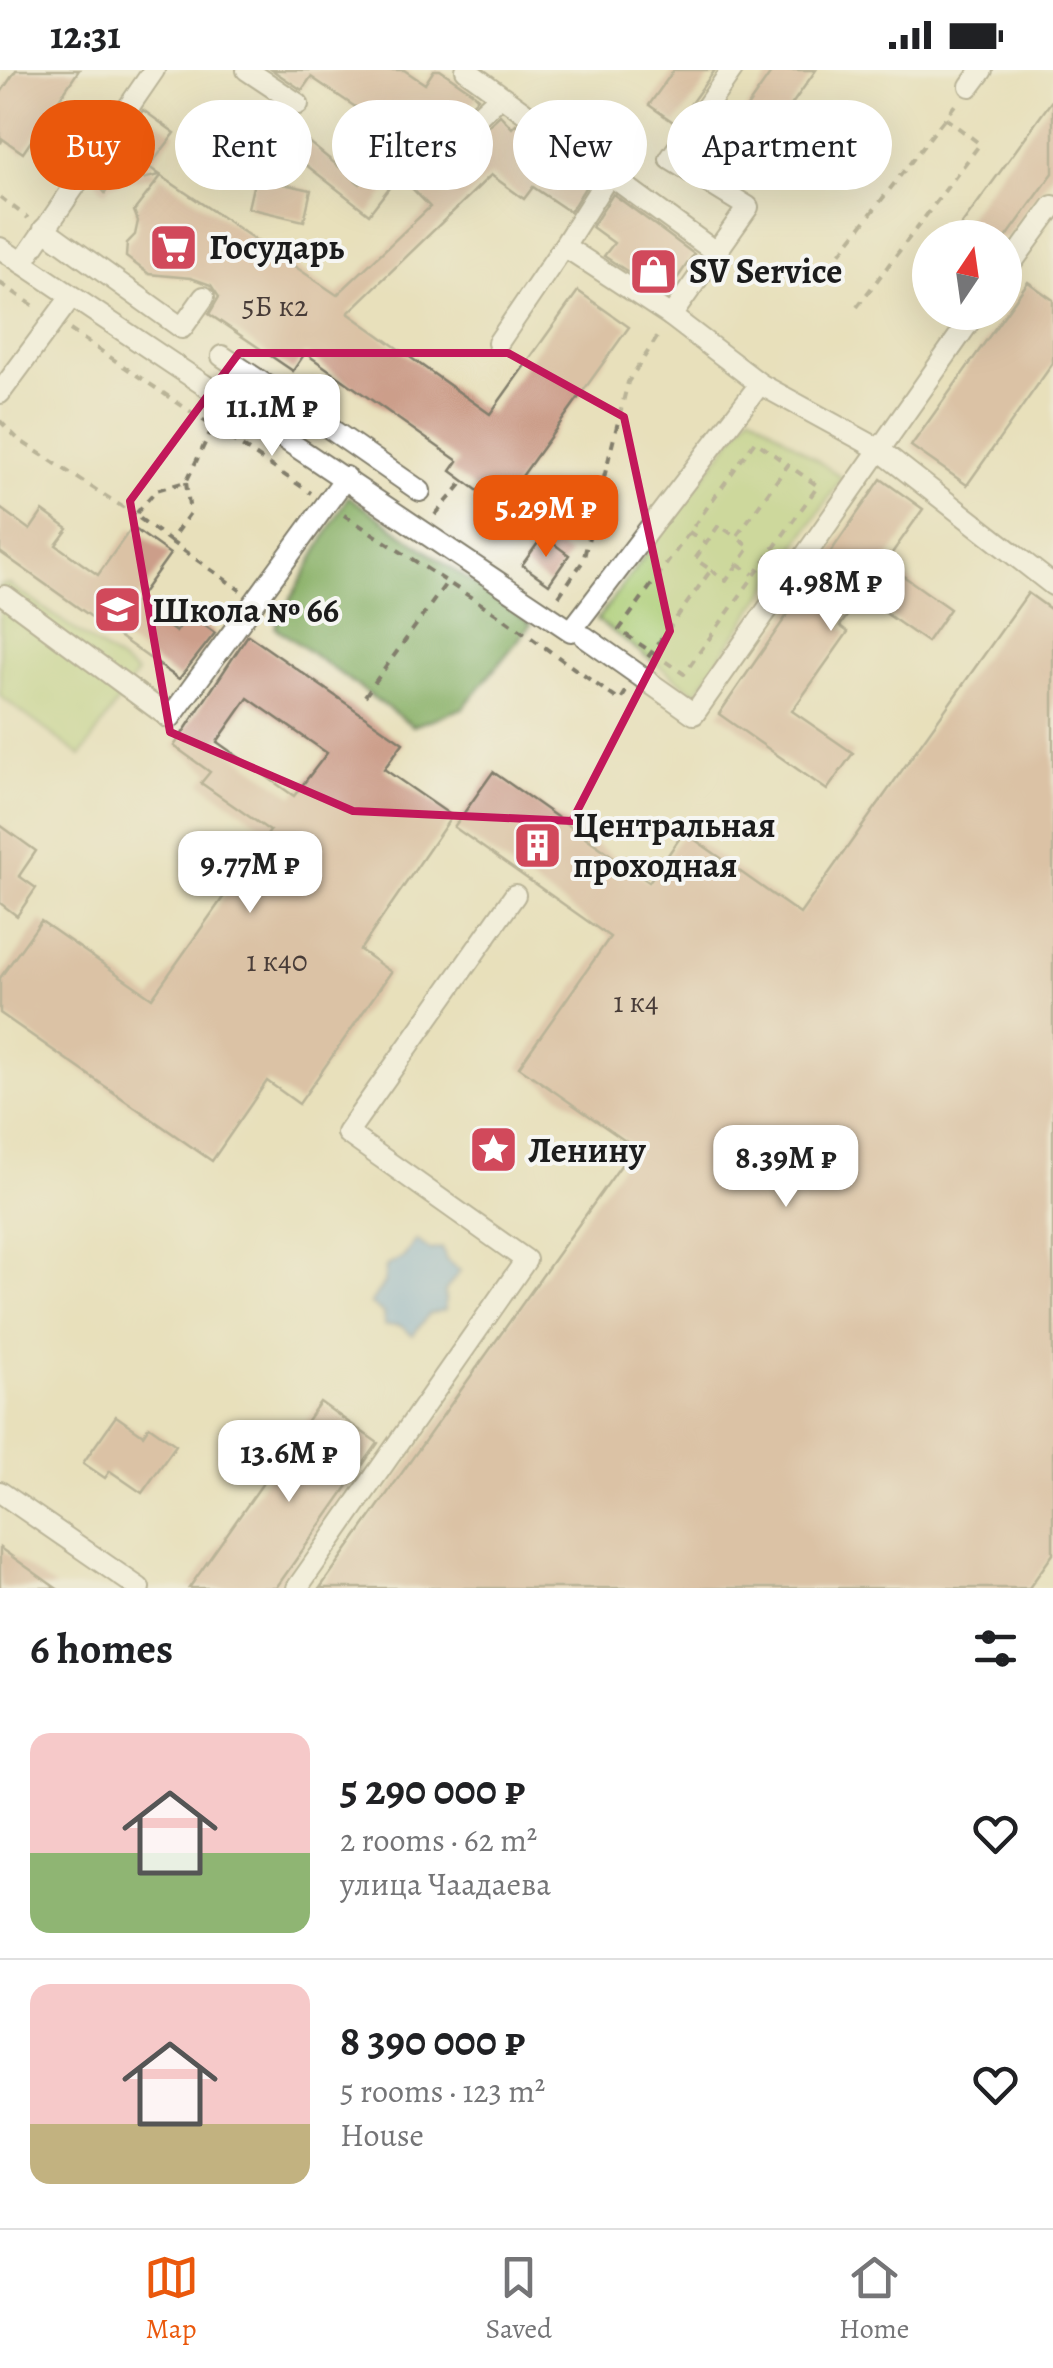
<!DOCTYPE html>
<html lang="en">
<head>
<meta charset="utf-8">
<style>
  :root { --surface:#fff; --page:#f6f6f6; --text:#202124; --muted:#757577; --line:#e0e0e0; --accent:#ea580c }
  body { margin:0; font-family:Alegreya,serif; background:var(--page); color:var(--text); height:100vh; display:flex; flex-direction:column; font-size:38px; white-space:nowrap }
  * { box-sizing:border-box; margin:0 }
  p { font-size:32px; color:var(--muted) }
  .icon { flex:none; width:55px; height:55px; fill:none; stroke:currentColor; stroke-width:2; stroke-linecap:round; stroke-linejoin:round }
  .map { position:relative; height:1518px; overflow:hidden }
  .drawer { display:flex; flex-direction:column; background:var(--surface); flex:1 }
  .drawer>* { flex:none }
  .banner { position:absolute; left:30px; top:30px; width:995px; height:90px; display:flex; gap:20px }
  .needle { width:65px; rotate:13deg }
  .buttons { position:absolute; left:912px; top:150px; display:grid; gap:20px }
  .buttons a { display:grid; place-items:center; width:110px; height:110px; border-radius:50%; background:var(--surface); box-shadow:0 10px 40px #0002; font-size:50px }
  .price { position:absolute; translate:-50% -85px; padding:0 22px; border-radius:20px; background:#fff; color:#222; font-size:32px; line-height:65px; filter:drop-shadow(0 2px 5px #0008) }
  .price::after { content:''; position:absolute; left:50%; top:60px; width:30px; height:22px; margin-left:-15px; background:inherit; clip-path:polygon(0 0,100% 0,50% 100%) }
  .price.active { background:var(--accent); color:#fff }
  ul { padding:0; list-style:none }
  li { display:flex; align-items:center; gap:30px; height:250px; padding:0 30px }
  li+li { border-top:2px solid var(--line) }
  li span { display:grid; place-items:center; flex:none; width:280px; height:200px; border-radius:20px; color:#555 }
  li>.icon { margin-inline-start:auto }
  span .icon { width:120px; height:120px; fill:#fffc; stroke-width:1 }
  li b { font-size:42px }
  h2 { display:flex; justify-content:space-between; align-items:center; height:120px; padding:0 30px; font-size:42px }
  .tag { padding:0 35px; border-radius:45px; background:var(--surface); box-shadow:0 10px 40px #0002; font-size:35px; line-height:90px }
  .tag.active { background:var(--accent); color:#fff }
  .status { display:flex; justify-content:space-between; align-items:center; height:70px; padding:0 50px; background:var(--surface); direction:ltr }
  .status svg { height:28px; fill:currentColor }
  .menu { display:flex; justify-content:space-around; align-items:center; height:140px; border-top:2px solid var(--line); background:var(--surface); font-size:28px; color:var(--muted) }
  .menu a { display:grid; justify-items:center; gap:5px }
  .menu .active { color:var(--accent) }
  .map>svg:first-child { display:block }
  .green { fill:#adce77; stroke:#64754a; stroke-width:2.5 }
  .forest { fill:#8ab168; stroke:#536642; stroke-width:2.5 }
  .water { fill:#70a8df; stroke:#46627e; stroke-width:2.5 }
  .building { fill:#cc9e8a; fill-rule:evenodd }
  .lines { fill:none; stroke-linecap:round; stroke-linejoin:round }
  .minor-casing { stroke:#827e6c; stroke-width:24 }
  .path { stroke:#827e6c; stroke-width:4; stroke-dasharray:8 8; stroke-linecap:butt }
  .minor { stroke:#fff; stroke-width:20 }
  .marked { fill:none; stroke:#c2185b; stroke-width:8; stroke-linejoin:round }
  .labels { text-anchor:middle; stroke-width:8; stroke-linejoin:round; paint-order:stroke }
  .number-label { font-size:30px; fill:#483c38 }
  .poi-label { font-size:35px; font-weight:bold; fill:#1c1c1c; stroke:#f6f6f2; text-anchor:start }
</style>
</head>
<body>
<div class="status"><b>12:31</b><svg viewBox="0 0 49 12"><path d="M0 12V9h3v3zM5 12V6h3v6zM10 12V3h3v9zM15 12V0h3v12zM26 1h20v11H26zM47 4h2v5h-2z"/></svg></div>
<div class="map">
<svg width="1053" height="1518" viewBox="0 0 1053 1518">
  <rect width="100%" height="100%" fill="#f6f6f2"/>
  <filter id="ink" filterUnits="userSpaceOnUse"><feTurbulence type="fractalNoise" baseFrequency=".01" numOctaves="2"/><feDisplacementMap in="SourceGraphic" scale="20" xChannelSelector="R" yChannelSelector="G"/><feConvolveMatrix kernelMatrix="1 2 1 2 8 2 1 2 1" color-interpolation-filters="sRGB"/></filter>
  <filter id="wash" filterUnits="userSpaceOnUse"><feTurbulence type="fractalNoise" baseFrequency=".0048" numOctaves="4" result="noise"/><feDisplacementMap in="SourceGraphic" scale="40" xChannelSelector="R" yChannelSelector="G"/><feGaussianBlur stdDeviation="2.25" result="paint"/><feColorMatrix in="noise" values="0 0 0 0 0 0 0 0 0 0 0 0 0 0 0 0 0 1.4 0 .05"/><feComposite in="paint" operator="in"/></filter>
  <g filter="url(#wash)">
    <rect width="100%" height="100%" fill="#e8e0bb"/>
    <g class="green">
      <polygon points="751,343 842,408 696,623 597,550"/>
      <polygon points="9,514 137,603 81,686 0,626 0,515"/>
    </g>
    <polygon class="forest" points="348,426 531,554 463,638 413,656 275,557"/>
    <polygon class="water" points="416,1170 430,1180 442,1178 446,1190 460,1201 445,1221 445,1240 429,1244 413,1265 399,1255 385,1256 383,1243 370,1234 384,1213 386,1196 403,1188"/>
    <g id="blocks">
      <g class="building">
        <polygon points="16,0 79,0 23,83 0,67 0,24"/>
        <polygon points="272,0 404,0 425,14 434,0 440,0 472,22 478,28 409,93 409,102 417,111 431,108 500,45 512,58 516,54 591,108 570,142 533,117 524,129 491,105 348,243 490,344 578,221 629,257 500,437 451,401 458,391 305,283 293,301 209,244 219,227 211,215 191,208 149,204 126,187 127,173 135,165 138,151 134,141 161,106 337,225 430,137 399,105 369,144 260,59 254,68 229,51 239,36 254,46 263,35 360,114 394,63 311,7 302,20"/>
        <polygon points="674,0 715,0 676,54 649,35"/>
        <polygon points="773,0 816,0 790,37 837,70 807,113 731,60"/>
        <polygon points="1053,29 1053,103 1006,168 952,168"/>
        <polygon points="143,40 175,63 149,97 160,105 110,116 105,123 95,111"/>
        <polygon points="255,108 311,120 304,151 248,138"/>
        <polygon points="613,124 694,184 665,226 604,186 614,173 592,157"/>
        <polygon points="1028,212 1053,230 1053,293 967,415 911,376"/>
        <polygon points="881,409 923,439 885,493 950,539 927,572 861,526 840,556 848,562 792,641 853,683 827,720 719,644"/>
        <polygon points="0,438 30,460 43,441 68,459 56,475 98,505 132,457 170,484 135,533 176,562 189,544 215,563 179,609 0,482"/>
        <polygon points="543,466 569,485 549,514 522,495"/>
        <polygon points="1028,523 1053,541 1053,1484 1029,1518 320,1518 634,1077 519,997 610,867 454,757 493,702 649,812 684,762 800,844"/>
        <path d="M248 565 403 673 384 699 452 746 360 880 391 902 299 1034 267 1011 212 1091 0 943V908L41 851 152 928 270 761 201 713 210 702 174 676ZM248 628 327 683 294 726 217 672Z"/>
        <polygon points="0,755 36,781 19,806 36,818 17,846 0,833"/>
        <polygon points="320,1332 378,1373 276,1518 189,1518"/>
        <polygon points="116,1346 143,1365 149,1356 176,1375 142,1423 110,1401 105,1408 83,1393"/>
        <polygon points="0,1478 56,1518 0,1518"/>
      </g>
    </g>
  </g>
  <g filter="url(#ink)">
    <use href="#blocks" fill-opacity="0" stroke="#827e6c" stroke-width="2.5"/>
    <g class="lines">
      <defs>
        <g id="minor">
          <polyline points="247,0 298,34"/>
          <polyline points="466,0 718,184"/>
          <polyline points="732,0 670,89 748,137 671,246 760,314"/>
          <polyline points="970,16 982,0"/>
          <polyline points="422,98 499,27"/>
          <polyline points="44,159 182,258 204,227"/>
          <polyline points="564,176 609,105"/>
          <polyline points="0,178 571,561 760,314 877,378 1053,515"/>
          <polyline points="22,193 154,0"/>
          <polyline points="1005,202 1053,136"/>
          <polyline points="498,273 564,176 671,246"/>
          <polyline points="222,286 299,337 281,365"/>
          <polyline points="0,323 71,227"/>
          <polyline points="299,337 420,421"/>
          <polyline points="5,526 170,648 346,407"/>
          <polyline points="585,567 694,644 976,242"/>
          <polyline points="0,1422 139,1518"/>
          <polyline points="297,1518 526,1190 347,1063 515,825"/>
        </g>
      </defs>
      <use href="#minor" class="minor-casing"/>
      <g class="path">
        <polyline points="0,73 2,69"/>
        <polyline points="0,127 28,148"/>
        <polyline points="821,208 945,48"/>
        <polyline points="0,213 37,238"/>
        <polyline points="857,237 980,74 945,48 958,31"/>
        <polyline points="70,260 311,423"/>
        <polyline points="312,323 333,301"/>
        <polyline points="0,351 19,370 135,445"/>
        <polyline points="186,412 190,443 170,471 135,445 156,420 186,412 213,357"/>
        <polyline points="344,445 506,550 620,631 627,620"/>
        <polyline points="435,445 464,411"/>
        <polyline points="689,462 706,473"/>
        <polyline points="170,471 240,520"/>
        <polyline points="738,494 753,504"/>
        <polyline points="711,500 726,511 750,477 736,467"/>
        <polyline points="559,526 583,491 628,312 660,263"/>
        <polyline points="648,587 651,583 711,500 695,489 719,455 736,467 788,395 755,371 619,560 684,604 818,416 788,395"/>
        <polyline points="365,626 447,512"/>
      </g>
      <use href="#minor" class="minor"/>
    </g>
  </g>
  <path d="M0 0H1053V1518H0ZM239 283H508L624 347 670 561 572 751 353 741 170 662 130 431Z" fill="#e8e0bb" fill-opacity=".55" fill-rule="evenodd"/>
  <path class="marked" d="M239 283H508L624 347 670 561 572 751 353 741 170 662 130 431Z"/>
  <defs>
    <symbol id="supermarket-square" viewBox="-11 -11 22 22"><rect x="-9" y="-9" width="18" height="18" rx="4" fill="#d1495b" stroke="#f6f6f2"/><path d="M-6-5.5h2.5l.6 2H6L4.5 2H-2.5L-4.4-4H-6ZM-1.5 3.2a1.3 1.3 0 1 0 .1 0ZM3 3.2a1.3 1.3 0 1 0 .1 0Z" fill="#fff"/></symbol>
    <symbol id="shop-square" viewBox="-11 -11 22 22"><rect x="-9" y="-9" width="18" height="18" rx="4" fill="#d1495b" stroke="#f6f6f2"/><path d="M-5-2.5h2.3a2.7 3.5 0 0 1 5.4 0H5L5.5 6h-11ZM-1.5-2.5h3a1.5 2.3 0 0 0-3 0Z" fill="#fff"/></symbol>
    <symbol id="school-square" viewBox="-11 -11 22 22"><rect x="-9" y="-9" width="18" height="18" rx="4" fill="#d1495b" stroke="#f6f6f2"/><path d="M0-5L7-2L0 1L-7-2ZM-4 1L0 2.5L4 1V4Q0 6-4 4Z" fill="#fff"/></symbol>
    <symbol id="building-square" viewBox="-11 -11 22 22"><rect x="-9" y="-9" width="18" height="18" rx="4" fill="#d1495b" stroke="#f6f6f2"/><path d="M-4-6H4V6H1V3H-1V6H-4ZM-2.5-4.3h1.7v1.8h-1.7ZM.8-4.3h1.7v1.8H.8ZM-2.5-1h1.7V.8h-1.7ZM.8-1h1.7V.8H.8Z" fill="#fff"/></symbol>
    <symbol id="sight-square" viewBox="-11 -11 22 22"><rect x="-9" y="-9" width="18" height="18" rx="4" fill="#d1495b" stroke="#f6f6f2"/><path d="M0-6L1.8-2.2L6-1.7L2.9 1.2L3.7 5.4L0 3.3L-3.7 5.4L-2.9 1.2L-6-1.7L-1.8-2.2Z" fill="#fff"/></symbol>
  </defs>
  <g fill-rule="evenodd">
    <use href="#supermarket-square" x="146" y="150" width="55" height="55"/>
    <use href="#shop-square" x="626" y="174" width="55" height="55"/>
    <use href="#school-square" x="90" y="512" width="55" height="55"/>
    <use href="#building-square" x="510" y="748" width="55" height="55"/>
    <use href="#sight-square" x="466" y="1052" width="55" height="55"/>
  </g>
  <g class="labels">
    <g class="number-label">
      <text x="275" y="246">5Б к2</text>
      <text x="277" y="901">1 к40</text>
      <text x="636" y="942">1 к4</text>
    </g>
    <g class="poi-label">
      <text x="209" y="189">Государь</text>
      <text x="689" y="213">SV Service</text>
      <text x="152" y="552">Школа № 66</text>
      <text x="573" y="767">Центральная<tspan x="573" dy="40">проходная</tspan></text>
      <text x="528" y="1092">Ленину</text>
    </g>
  </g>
</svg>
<div class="buttons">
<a><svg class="needle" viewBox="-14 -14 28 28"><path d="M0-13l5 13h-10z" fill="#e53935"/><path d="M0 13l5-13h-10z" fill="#757577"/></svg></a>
</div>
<b class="price" style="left:272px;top:389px">11.1M ₽</b>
<b class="price active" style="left:546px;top:490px">5.29M ₽</b>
<b class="price" style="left:831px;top:564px">4.98M ₽</b>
<b class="price" style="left:250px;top:846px">9.77M ₽</b>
<b class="price" style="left:786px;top:1140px">8.39M ₽</b>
<b class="price" style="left:289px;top:1435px">13.6M ₽</b>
<div class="banner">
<a class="tag active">Buy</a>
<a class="tag">Rent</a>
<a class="tag">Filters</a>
<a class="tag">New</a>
<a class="tag">Apartment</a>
</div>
</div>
<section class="drawer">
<h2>6 homes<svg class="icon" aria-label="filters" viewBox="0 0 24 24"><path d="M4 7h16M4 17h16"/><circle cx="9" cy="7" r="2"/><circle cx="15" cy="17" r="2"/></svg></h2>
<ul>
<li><span style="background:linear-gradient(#f6c9c9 60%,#8fb573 0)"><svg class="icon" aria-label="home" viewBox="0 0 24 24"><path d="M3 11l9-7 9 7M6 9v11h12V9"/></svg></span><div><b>5 290 000 ₽</b><p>2 rooms · 62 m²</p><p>улица Чаадаева</p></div><svg class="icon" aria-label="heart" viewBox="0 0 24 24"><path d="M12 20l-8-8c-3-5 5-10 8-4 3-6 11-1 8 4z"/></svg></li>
<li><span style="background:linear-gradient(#f6c9c9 70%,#c2b280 0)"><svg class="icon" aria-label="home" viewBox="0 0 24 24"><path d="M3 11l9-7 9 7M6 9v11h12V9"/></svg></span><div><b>8 390 000 ₽</b><p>5 rooms · 123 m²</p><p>House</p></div><svg class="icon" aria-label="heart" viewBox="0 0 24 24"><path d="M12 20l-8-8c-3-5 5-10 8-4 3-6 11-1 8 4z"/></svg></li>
</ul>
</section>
<nav class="menu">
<a class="active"><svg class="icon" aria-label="map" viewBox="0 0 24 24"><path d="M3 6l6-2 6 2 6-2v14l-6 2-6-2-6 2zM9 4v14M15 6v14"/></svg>Map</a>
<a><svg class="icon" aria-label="saved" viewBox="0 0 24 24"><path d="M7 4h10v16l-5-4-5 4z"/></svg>Saved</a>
<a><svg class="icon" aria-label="home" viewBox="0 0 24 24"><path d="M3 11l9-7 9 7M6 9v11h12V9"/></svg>Home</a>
</nav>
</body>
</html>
